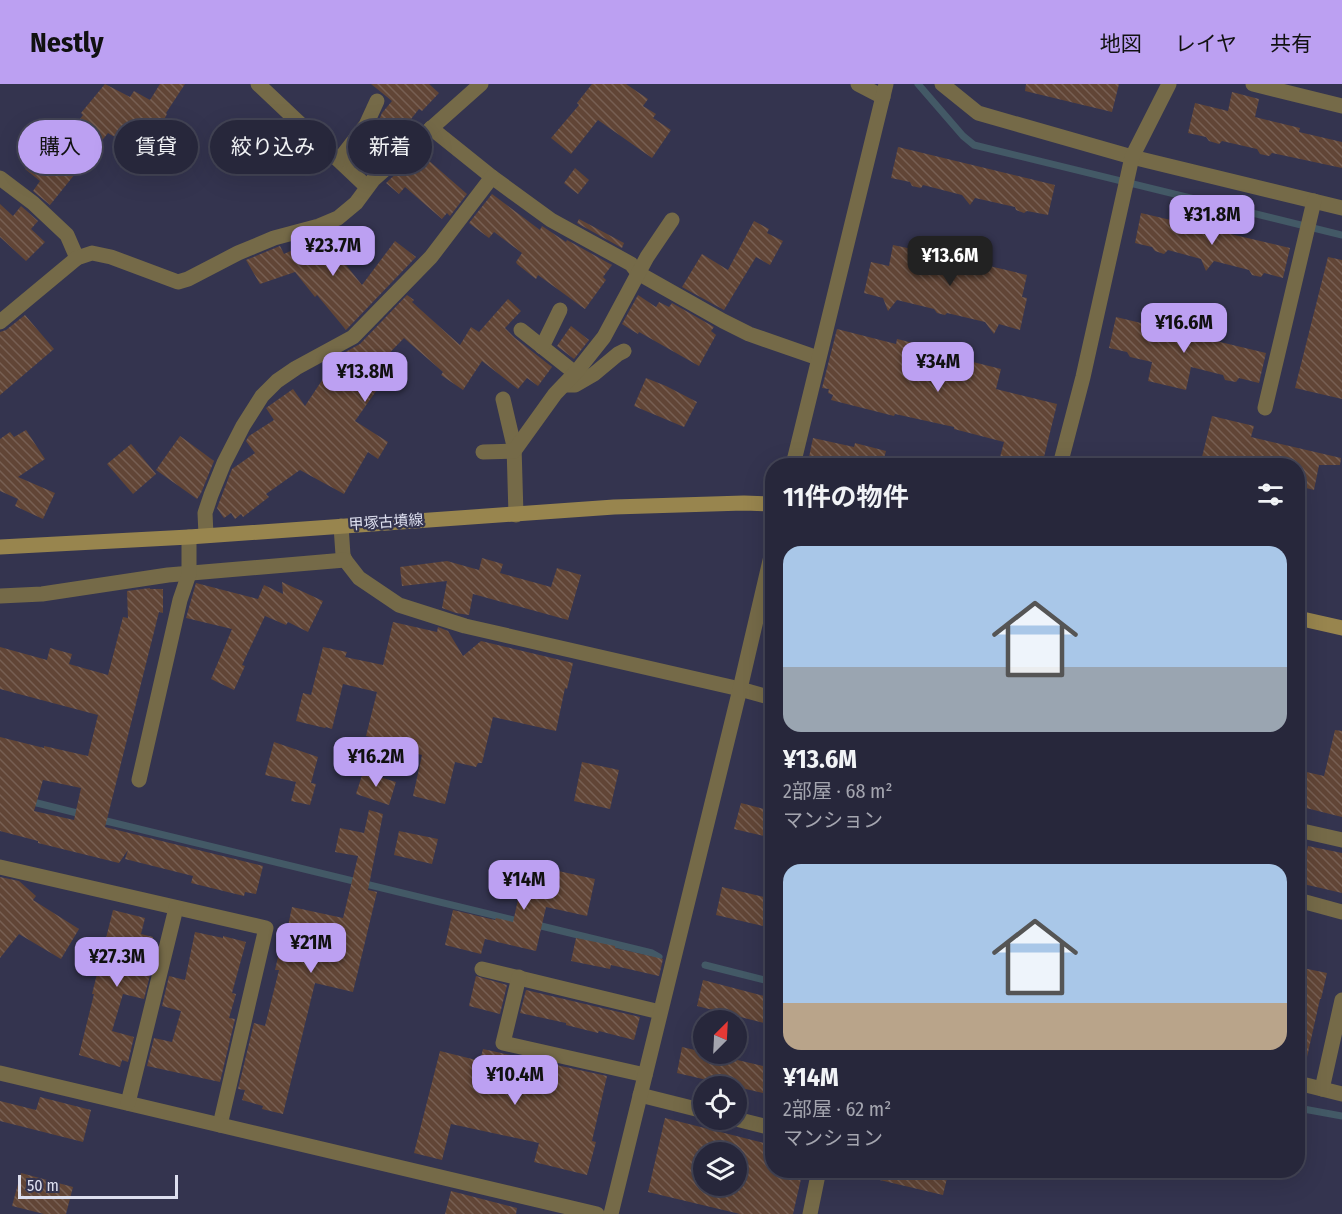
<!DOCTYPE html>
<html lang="ja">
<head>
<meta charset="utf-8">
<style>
  :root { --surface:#27273b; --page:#2f2f42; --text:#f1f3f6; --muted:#a4a5af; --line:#434455; --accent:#bca0f2 }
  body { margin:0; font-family:"Fira Sans Condensed","Noto Sans JP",sans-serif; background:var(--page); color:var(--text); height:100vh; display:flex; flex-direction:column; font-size:22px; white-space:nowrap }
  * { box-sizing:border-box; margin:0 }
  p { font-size:20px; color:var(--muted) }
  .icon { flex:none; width:33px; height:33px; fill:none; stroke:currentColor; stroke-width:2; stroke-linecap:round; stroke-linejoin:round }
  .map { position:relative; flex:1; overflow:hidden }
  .side { position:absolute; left:765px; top:374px; width:540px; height:720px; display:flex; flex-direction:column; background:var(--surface); border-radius:24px; box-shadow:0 6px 24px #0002,0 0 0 2px var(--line) }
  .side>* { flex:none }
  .top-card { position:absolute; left:18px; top:36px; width:570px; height:54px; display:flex; gap:12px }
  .needle { width:39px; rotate:24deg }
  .buttons { position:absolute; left:693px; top:926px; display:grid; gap:12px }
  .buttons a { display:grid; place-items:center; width:54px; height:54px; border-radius:50%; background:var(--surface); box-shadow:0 6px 24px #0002,0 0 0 2px var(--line); font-size:30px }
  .scale { position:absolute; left:18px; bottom:15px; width:160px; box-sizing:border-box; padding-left:6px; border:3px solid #dddfef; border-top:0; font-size:16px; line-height:21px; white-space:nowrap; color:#dddfef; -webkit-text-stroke:4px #34344f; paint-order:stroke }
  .price { position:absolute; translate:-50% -51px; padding:0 14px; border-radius:12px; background:var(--accent); color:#111; font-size:20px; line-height:39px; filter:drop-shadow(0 2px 3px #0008) }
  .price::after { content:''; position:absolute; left:50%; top:36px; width:18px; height:14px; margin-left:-9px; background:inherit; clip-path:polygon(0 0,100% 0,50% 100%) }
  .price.active { background:#222; color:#fff }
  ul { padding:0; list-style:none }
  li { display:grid; align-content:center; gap:12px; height:318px; padding:0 18px }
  li span { display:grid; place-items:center; height:186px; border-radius:18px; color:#555 }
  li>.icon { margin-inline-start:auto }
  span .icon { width:108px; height:108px; fill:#fffc; stroke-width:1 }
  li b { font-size:26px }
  h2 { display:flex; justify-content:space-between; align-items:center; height:72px; padding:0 18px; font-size:26px }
  .pill { padding:0 21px; border-radius:27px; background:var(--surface); box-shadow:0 6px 24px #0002,0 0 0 2px var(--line); font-size:21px; line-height:54px }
  .pill.active { background:var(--accent); color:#111 }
  header { display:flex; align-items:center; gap:36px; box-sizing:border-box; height:84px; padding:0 30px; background:var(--accent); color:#111 }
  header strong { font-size:28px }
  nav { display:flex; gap:33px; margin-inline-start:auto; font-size:21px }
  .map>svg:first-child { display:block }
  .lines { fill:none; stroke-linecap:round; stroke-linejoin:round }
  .stream { stroke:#435966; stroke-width:7 }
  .building { fill:url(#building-back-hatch); fill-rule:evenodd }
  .street { stroke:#756a48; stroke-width:15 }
  .secondary { stroke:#98854e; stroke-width:15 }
  .labels { text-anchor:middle; stroke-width:4.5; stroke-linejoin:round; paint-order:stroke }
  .street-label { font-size:15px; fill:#dddfef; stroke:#34344f }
</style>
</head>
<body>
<header>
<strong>Nestly</strong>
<nav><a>地図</a><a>レイヤ</a><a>共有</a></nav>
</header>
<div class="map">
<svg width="1342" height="1130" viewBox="0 0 1342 1130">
  <defs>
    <pattern id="building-back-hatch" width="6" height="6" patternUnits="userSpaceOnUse" patternTransform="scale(1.5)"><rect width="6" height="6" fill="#614536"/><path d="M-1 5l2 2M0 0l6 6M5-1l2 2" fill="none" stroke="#775f53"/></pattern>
  </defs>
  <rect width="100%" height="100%" fill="#34344f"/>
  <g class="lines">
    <g class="stream">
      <polyline points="918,0 963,52 974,61 1342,151"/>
      <polyline points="29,717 85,731"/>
      <polyline points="98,735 522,838"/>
      <polyline points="533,840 652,869 659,873"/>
      <polyline points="705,881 772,898"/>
      <polyline points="1298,1024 1342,1032"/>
    </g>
  </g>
  <g class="building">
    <polygon points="105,0 130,13 134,7 150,16 160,0 185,0 166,29 167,30 161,41 195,63 180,87 146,67 134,60 132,63 108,49 50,121 33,107 40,97 25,85 37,69 47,77 83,31 81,29"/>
    <polygon points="371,0 429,0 439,9 422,27 419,25 392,59 375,46 382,29 392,17"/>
    <polygon points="592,0 626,0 648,15 643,22 656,30 653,34 671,46 652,74 598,36 571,70 551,54 579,21 577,19"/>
    <polygon points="1026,0 1119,0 1112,28 1025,7"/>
    <polygon points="1232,8 1259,15 1255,33 1300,44 1299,48 1342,58 1342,84 1272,69 1269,72 1260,70 1257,65 1222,57 1219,60 1209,57 1206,53 1188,49 1195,19 1228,27"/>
    <polygon points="898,63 1055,101 1048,131 1027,127 1024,129 1016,126 1015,123 975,114 970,121 962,111 923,101 921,104 912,102 910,98 891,94"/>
    <polygon points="419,68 467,110 450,132 447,129 442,135 405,103 399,110 386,99"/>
    <polygon points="575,84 589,96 578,110 564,99"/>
    <polygon points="492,110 540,146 542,142 566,158 567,156 612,181 603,193 606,196 585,225 538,191 536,195 517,180 516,178 522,169 494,148 489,154 469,139"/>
    <polygon points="0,120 13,132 21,122 38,137 31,145 45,158 26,177 0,153"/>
    <polygon points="1141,129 1290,164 1283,194 1264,189 1261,193 1252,191 1249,186 1214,177 1206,187 1201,175 1168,166 1164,170 1155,167 1152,163 1135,159"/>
    <polygon points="579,135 624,159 622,164 577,139"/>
    <polygon points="754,137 769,145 767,149 783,157 770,181 756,173 724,226 682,203 702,170 728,186"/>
    <polygon points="395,157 416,173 346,246 317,211 315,213 295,188 260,200 246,176 280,162 284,170 310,158 320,178 334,166 362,201"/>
    <polygon points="893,161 951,173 1027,191 1022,213 1027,214 1020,246 999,240 994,250 985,238 947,229 945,231 937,229 934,225 897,216 888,227 883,214 864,209 871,178 889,182"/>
    <polygon points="1328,173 1342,176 1342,315 1295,304"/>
    <polygon points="407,211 414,216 412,218 460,261 471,243 479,248 508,215 521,227 505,244 515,254 552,283 538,302 527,294 518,305 482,277 463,306 441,291 443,288 404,254 368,291 381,300 355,337 388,358 378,375 368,368 344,410 300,386 266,410 269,413 243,433 241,430 235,435 231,429 224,434 217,424 232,385 255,369 246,357 249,352 274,336 266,324 293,305 305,322 338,272 360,260"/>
    <polygon points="638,211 656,223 659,218 669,223 672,219 714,243 711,247 716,251 699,282 639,248 638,250 622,240"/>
    <polygon points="25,231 54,265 0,311 0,248 6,246"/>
    <polygon points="1116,233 1266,269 1259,299 1239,294 1236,298 1225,296 1223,291 1191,283 1186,306 1148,297 1152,278 1130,273 1127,268 1109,264"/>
    <polygon points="571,242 589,256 574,275 557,262"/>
    <polygon points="837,245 896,260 897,255 934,264 933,268 1001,285 996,305 1057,320 1042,381 998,381 1004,358 954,345 954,343 895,330 894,332 831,316 833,311 828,309 829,305 822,304"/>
    <polygon points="646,294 666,302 697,318 684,343 634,322"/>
    <polygon points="1212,332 1254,342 1251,353 1341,374 1340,381 1319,381 1314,406 1298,402 1298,381 1200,381"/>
    <polygon points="26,346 45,375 18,393 55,409 43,435 15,422 18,415 0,407 0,355 10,348 14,353"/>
    <polygon points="180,352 214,377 201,409 197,415 156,386"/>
    <polygon points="813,354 854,363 855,359 886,367 882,381 809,381 810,378 808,378"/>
    <polygon points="131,360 156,390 133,410 107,380"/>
    <polygon points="482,474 503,480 500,489 551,503 557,484 581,491 568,536 473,510 469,531 456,529 442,524 447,497 402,502 400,483 447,477 479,486"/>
    <polygon points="282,498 323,517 308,548 288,538 286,541 265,532 242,581 245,582 234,606 211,595 232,545 186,534 196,499 258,515 264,501 283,510"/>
    <path d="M150 504V505H163V529L159 528 105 743 263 782 256 810 245 808 244 812 191 799 193 792 125 775 128 766 119 779 38 759V757L0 747V653L44 664V662L88 672 98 631 0 605V563L47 576 50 564 72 570 69 580 108 591 123 533 128 534 127 507ZM43 696 81 704 74 736 34 727Z"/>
    <polygon points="393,538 437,548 438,543 448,547 463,572 481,557 573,579 567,605 565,604 556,647 493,633 482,679 478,679 476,683 455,678 445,720 413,712 422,671 382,660 383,656 366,652 377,608 343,600 332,645 326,643 325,644 296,637 303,609 311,611 323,563 347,568 345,573 383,581"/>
    <polygon points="1335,646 1342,647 1342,733 1298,722 1298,705 1302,687 1324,692"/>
    <polygon points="274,658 318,673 311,699 316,700 310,721 291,717 296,698 265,691"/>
    <polygon points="582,678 619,686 610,725 574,717"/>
    <polygon points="363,688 396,698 389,721 356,710"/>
    <polygon points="741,719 772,727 772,754 734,745"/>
    <polygon points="369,726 383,730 368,806 377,808 353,908 315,899 283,1030 262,1025 263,1022 242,1016 245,1006 238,1005 254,939 265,942 279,886 275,886 281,860 284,861 292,823 343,834 358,772 335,768 340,744 364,749"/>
    <polygon points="399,747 438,755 432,780 394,771"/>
    <polygon points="1308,762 1342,769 1342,809 1299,799"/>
    <polygon points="526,780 595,795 587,832 546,823 536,867 485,855 481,870 445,861 453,826 495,836 496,834 513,838"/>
    <polygon points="0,793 19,797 36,812 33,816 79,845 61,875 19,850 0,874"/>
    <polygon points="722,803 772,815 772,844 716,831"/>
    <polygon points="113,826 145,834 141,850 153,853 145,885 151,887 144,915 123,910 112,947 134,953 128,978 122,976 120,983 79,971 94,910 92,910"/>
    <polygon points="195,848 223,854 223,852 246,858 232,909 236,910 229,934 235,935 220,998 147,982 154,954 172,958 181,927 162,922 169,892 185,896"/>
    <polygon points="576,854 615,862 615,864 663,875 659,892 611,881 610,885 571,877"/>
    <polygon points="1298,883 1327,889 1321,915 1320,915 1305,982 1298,982"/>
    <polygon points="476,892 507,901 500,930 469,922"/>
    <polygon points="703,896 772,914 772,941 697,922"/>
    <polygon points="526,906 640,933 634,956 599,947 598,949 566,941 566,939 520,929"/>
    <polygon points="682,963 772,984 772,1011 677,989"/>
    <polygon points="483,965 607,992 592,1057 596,1058 587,1091 534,1078 539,1059 451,1040 442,1076 414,1069 440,967 480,977"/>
    <polygon points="40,1013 91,1026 83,1058 0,1037 0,1017 36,1026"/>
    <path d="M665 1034 772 1061V1086H803L793 1130H740L648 1108ZM704 1068H736V1101H704Z"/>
    <polygon points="868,1086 949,1086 943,1111 867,1093"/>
    <polygon points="21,1089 73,1103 66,1130 44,1130 12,1122"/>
    <polygon points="451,1107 517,1124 516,1130 445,1130"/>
  </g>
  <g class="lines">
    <g class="street">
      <polyline points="258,0 367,103"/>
      <polyline points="858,0 883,13"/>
      <polyline points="942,0 978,29 1132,73 1342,124"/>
      <polyline points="1253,0 1342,22"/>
      <polyline points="431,44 492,93 551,136 631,180 638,189 723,237 749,250 818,274"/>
      <polyline points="339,76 366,41 377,17"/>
      <polyline points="0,94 33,119 67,151 77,174"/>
      <polyline points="0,238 77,174 92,169 111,173 178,198 188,195 238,169 274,154 319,142 338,134 356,119 373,96 481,0"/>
      <polyline points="521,246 575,289"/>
      <polyline points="542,263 560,226"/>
      <polyline points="564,301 575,301 594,290 618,270 624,267"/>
      <polyline points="503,315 514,362 516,431"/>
      <polyline points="1265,324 1314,117"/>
      <polyline points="483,368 514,367 555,310 577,287 604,253 647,173 672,136"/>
      <polyline points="793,381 886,0"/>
      <polyline points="1060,381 1083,293 1132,73 1169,0"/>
      <polyline points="341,442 343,471 345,476 359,494 399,521 465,542 740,605 772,614"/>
      <polyline points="206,451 205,429 211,411 224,379 243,342 262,312 277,297 296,284 353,253 431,173 492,93"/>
      <polyline points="0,512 42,510 168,491 345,476"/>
      <polyline points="139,696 180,516 189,490 189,453"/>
      <polyline points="1298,746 1342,756"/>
      <polyline points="0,783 266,844 220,1041"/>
      <polyline points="1298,816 1342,828"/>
      <polyline points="482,885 660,928"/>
      <polyline points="519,893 503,959 645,991"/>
      <polyline points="0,989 597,1130"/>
      <polyline points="1298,999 1342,1010"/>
      <polyline points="1322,1005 1342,916"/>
      <polyline points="640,1011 704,1027"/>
      <polyline points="128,1019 176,824"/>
      <polyline points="736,1035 772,1044"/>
      <polyline points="611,1130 740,605 772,468"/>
      <polyline points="810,1130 819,1086"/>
    </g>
    <g class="secondary">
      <polyline points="0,463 189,453 614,423 744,419 772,420"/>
      <polyline points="1298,534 1342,544"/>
    </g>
  </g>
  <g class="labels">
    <g class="street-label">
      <text transform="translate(386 438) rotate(-4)" y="5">甲塚古墳線</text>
    </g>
  </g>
</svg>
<div class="buttons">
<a><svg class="needle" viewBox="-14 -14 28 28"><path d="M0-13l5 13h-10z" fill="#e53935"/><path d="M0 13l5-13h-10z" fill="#a4a5af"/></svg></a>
<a><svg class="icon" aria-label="locate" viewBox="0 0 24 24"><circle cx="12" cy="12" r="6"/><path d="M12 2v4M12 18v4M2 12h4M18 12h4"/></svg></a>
<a><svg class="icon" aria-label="layers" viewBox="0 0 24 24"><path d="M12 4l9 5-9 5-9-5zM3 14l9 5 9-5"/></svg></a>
</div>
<div class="scale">50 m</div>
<b class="price" style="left:1212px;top:162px">¥31.8M</b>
<b class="price" style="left:333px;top:193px">¥23.7M</b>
<b class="price active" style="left:950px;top:203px">¥13.6M</b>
<b class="price" style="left:1184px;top:270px">¥16.6M</b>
<b class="price" style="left:938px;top:309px">¥34M</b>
<b class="price" style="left:365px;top:319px">¥13.8M</b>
<b class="price" style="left:376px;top:704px">¥16.2M</b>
<b class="price" style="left:524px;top:827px">¥14M</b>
<b class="price" style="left:311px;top:890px">¥21M</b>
<b class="price" style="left:117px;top:904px">¥27.3M</b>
<b class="price" style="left:515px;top:1022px">¥10.4M</b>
<div class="top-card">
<a class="pill active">購入</a>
<a class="pill">賃貸</a>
<a class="pill">絞り込み</a>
<a class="pill">新着</a>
</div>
<section class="side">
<h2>11件の物件<svg class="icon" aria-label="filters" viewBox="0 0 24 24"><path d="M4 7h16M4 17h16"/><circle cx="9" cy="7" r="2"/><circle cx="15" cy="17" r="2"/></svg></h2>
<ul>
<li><span style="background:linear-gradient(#a9c7e8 65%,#9aa5b1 0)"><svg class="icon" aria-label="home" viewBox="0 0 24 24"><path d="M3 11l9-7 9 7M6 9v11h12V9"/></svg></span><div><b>¥13.6M</b><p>2部屋 · 68 m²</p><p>マンション</p></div></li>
<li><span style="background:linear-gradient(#a9c7e8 75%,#b9a48a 0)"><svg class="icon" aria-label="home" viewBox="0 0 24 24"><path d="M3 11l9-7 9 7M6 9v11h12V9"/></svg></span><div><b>¥14M</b><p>2部屋 · 62 m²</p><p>マンション</p></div></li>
</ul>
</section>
</div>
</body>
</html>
